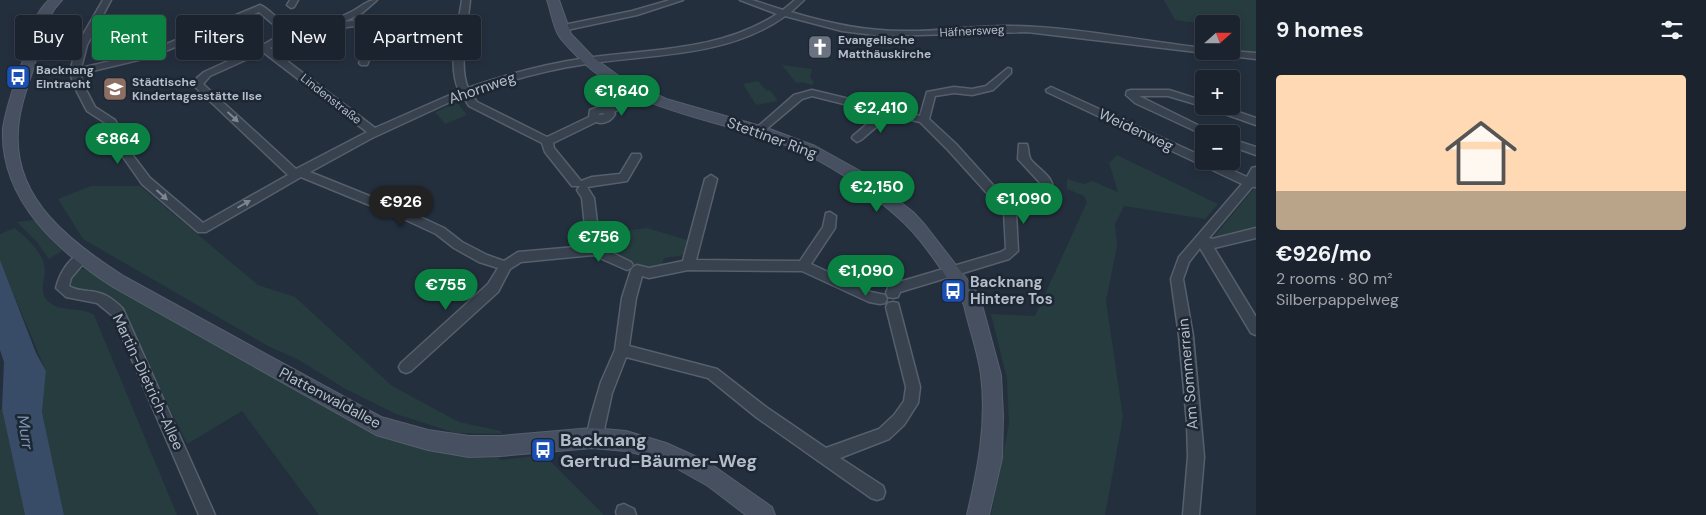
<!DOCTYPE html>
<html lang="en">
<head>
<meta charset="utf-8">
<style>
  :root { --surface:#1b232e; --page:#242b36; --text:#f1f3f6; --muted:#a0a4aa; --line:#39404a; --accent:#0b8043 }
  body { margin:0; font-family:"DM Sans",sans-serif; background:var(--page); color:var(--text); height:100vh; display:flex; flex-direction:column; font-size:19px; white-space:nowrap }
  * { box-sizing:border-box; margin:0 }
  p { font-size:16px; color:var(--muted) }
  .icon { flex:none; width:28px; height:28px; fill:none; stroke:currentColor; stroke-width:2; stroke-linecap:round; stroke-linejoin:round }
  .map { position:relative; flex:1; overflow:hidden }
  .sheet { display:flex; flex-direction:column; background:var(--surface); width:450px }
  .sheet>* { flex:none }
  .hud { position:absolute; left:15px; top:15px; width:475px; height:45px; display:flex; gap:10px }
  .needle { width:32px; rotate:69deg }
  .buttons { position:absolute; left:1195px; top:15px; display:grid; gap:10px }
  .buttons a { display:grid; place-items:center; width:45px; height:45px; border-radius:5px; background:var(--surface); box-shadow:0 2px 8px #0003,0 0 0 1px var(--line); font-size:25px }
  .price { position:absolute; translate:-50% -42px; padding:0 11px; border-radius:18px; background:var(--accent); color:#fff; font-size:16px; line-height:32px; filter:drop-shadow(0 1px 2px #0008) }
  .price::after { content:''; position:absolute; left:50%; top:30px; width:15px; height:11px; margin-left:-8px; background:inherit; clip-path:polygon(0 0,100% 0,50% 100%) }
  .price.current { background:#222; color:#fff }
  ul { padding:0; list-style:none }
  li { display:grid; align-content:center; gap:10px; height:265px; padding:0 20px }
  li span { display:grid; place-items:center; height:155px; border-radius:5px; color:#555 }
  li>.icon { margin-inline-start:auto }
  span .icon { width:90px; height:90px; fill:#fffc; stroke-width:1 }
  li b { font-size:21px }
  h2 { display:flex; justify-content:space-between; align-items:center; height:60px; padding:0 20px; font-size:21px }
  .tag { padding:0 18px; border-radius:5px; background:var(--surface); box-shadow:0 2px 8px #0003,0 0 0 1px var(--line); font-size:18px; line-height:45px }
  .tag.current { background:var(--accent); color:#fff }
  main { display:flex; flex:1; min-height:0 }
  .map>svg:first-child { display:block }
  .green { fill:#263c3f }
  .water { fill:#394c67 }
  .lines { fill:none; stroke-linecap:round; stroke-linejoin:round }
  .street-casing { stroke:#565f6c; stroke-width:3 }
  .secondary-casing { stroke:#565f6c; stroke-width:2 }
  .street { fill:#38414e; fill-rule:evenodd }
  .secondary { fill:#465061; fill-rule:evenodd }
  .oneway { fill:#7c8592 }
  .labels { text-anchor:middle; stroke-width:5; stroke-linejoin:round; paint-order:stroke }
  .far-street-label { font-size:12px; fill:#b4bcc9; stroke:#1d2633 }
  .far-poi-label { font-size:12px; font-weight:bold; fill:#b4bcc9; stroke:#1d2633; text-anchor:start }
  .street-label { font-size:15px; fill:#b4bcc9; stroke:#1d2633 }
  .poi-label { font-size:15px; font-weight:bold; fill:#b4bcc9; stroke:#1d2633; text-anchor:start }
  .water-label { font-size:16px; font-style:italic; fill:#7c92b1; stroke:#1d2633 }
  .near-poi-label { font-size:18px; font-weight:bold; fill:#b4bcc9; stroke:#1d2633; text-anchor:start }
</style>
</head>
<body>
<main>
<div class="map">
<svg width="1256" height="515" viewBox="0 0 1256 515">
  <rect width="100%" height="100%" fill="#242f3e"/>
  <g class="green">
    <polygon points="1164,0 1256,0 1256,53 1231,50 1231,24 1204,24 1175,20"/>
    <polygon points="782,65 812,69 810,78 814,82 812,85 803,82 796,83"/>
    <polygon points="758,81 767,91 770,90 778,101 756,105 743,84"/>
    <polygon points="457,103 467,115 445,124 435,112"/>
    <polygon points="1117,155 1218,204 1205,219 1124,206 1115,224 1117,246 1106,301 1123,417 1105,515 991,515 1009,424 1007,379 991,314 1035,316 1087,202 1084,196 1067,189 1067,179 1084,184 1092,181 1118,192 1109,163"/>
    <polygon points="91,186 140,186 258,285 295,297 392,386 459,422 501,431 501,434 455,433 396,414 344,388 299,360 268,346 83,239 58,199"/>
    <polygon points="1256,186 1256,227 1216,238 1213,238"/>
    <polygon points="34,220 62,251 49,259 37,242 17,222"/>
    <path d="M15 228C26 238 41 250 44 265 48 278 36 290 49 302 61 313 81 306 94 315L177 515H64L42 412 46 371 5 274 0 260V234Z"/>
    <polygon points="647,228 687,240 684,255 664,258 662,265 647,269 613,256 610,235 614,235 614,232"/>
    <polygon points="84,269 371,431 408,444 451,452 498,453 500,460 544,455 604,515 319,515 242,411 187,444 117,300 105,294 75,290 71,287 71,277 78,270"/>
    <polygon points="2,409 25,515 0,515 0,410"/>
  </g>
  <polygon class="water" points="0,260 36,353 46,371 42,412 64,515 25,515 2,409 4,362 0,350"/>
  <g class="lines">
    <defs>
      <g id="street">
        <path d="M103 0H111L87 45 81 68 145 53 260 5C272 10 279 24 293 27 311 31 337 19 353 11 362 6 367 0 377 0L362 13 343 22 383 17 387 20 367 65H361L359 63 377 23 340 28 335 25 298 33 270 48 375 128 459 91C447 64 458 28 462 0H470C468 24 458 66 468 88 507 74 546 64 586 58 650 49 721 51 777 14L740 0H752L783 10 795 0H804L791 12C827 23 864 31 902 31 939 32 975 25 1012 26 1076 27 1140 41 1204 48V51H1231L1256 53V59L1027 32 882 36 842 31 785 16C729 57 651 54 586 64 546 70 509 80 471 94L477 102 547 137 589 117 590 110 601 106 607 107 621 100H629V104L614 112 615 114C611 121 604 125 596 122L553 143 554 148 581 181 592 177 620 174 632 154H640L641 157 627 181 587 187 594 198 600 247 631 262 633 265 631 268 627 270 593 255 521 262 510 269 498 292 411 371 406 373 401 371 399 367 401 363 488 284 498 268 479 262 454 248 436 234 406 220 301 177 206 232H198L142 184 121 154 107 124 87 111 74 86 70 72 77 45ZM259 12 273 24 287 31 261 46 204 72 197 78 193 85 288 175 203 223 150 178 131 153 115 120 95 107 84 86 80 74 151 57ZM263 52 367 132 296 169 203 84 210 76ZM463 96 469 106 542 143 545 152 572 186H580L577 190 582 198 587 246 518 252 504 261 487 255 462 242 444 228 414 214 310 172 372 138ZM602 113 605 114 599 115V114Z"/>
        <polygon points="290,0 298,0 294,7 291,8 287,5"/>
        <polygon points="670,0 683,0 637,15 562,31 557,28 559,26 632,11"/>
        <path d="M1008 68 1011 69V73L993 90 972 95 954 93 935 96 929 119 956 144 1011 205 1042 188V185L1018 159 1019 144H1027C1029 150 1028 156 1031 160 1039 170 1058 179 1051 193L1016 213 1018 251 1009 259 900 292 898 297 893 298 888 297 886 293 889 285 1001 252 1006 249 1004 212 948 150 920 122 890 115 861 140 857 142 852 138 853 136 880 113 812 96 802 99 763 132 759 133 754 130 794 95 812 90 920 116 927 92 954 87 972 89 986 86Z"/>
        <polygon points="1051,87 1204,157 1204,161 1212,161 1247,177 1252,168 1256,167 1256,187 1252,187 1209,238 1212,239 1256,228 1256,238 1214,248 1256,317 1256,335 1251,333 1200,248 1189,262 1183,279 1193,336 1201,423 1204,457 1199,515 1183,515 1188,457 1187,423 1179,336 1171,279 1179,257 1242,184 1047,92 1046,90"/>
        <polygon points="1131,90 1169,90 1204,101 1204,106 1221,106 1256,118 1256,125 1205,107 1168,96 1139,96 1216,134 1204,135 1135,103 1126,95 1127,91"/>
        <polygon points="1231,139 1256,147 1256,155 1231,146"/>
        <polygon points="711,175 717,179 696,260 800,261 823,227 826,213 830,212 836,216 835,228 811,264 871,292 885,295 887,299 885,303 880,304 869,302 802,271 688,270 649,278 642,276 636,298 629,346 717,369 766,407 826,448 879,429 894,415 904,401 906,387 886,307 888,303 893,302 898,303 920,387 918,403 904,425 889,439 840,458 883,486 885,492 883,498 877,500 871,498 756,417 708,378 626,357 612,393 602,439 599,444 594,446 589,444 586,439 591,416 601,382 615,350 622,298 631,270 633,267 637,265 649,268 683,261 705,179"/>
        <path d="M82 253 86 255 88 258 71 278 69 286C75 290 81 290 88 291 103 292 113 298 123 309L215 515H199L113 316 97 303 66 297 56 288C59 275 68 258 82 253Z"/>
        <polygon points="624,504 634,509 636,515 617,515 616,512 618,506"/>
      </g>
      <g id="secondary">
        <path d="M49 0H62L55 8 48 20C43 33 40 47 36 60 29 84 19 106 18 131 13 200 73 244 125 277L381 417 428 430 469 436H500L592 428 626 431 666 443 708 462 772 507 775 515H746L708 486 676 468 647 456 626 451 592 448 500 456 469 457 428 450 376 435 113 287C59 252 0 201 3 129 6 106 15 84 22 63 29 41 31 16 49 0Z"/>
        <path d="M547 0H559L571 34 594 58 620 77 666 99 764 127 815 146 860 171 913 212 925 225 976 291 982 305 1001 375 1003 416 1002 458 989 515H967C978 468 987 424 981 375 978 352 969 328 964 305L959 295C941 270 924 241 901 220 873 194 839 170 804 153 730 118 633 117 574 53 569 48 563 42 559 36 553 26 551 11 547 0Z"/>
      </g>
    </defs>
    <use href="#street" class="street-casing"/>
    <use href="#secondary" class="secondary-casing"/>
    <use href="#street" class="street"/>
    <use href="#secondary" class="secondary"/>
  </g>
  <defs><path id="oneway-solid" d="M-6-.8H1V-3.2L6.5 0L1 3.2V.8H-6Z" transform="scale(1.25)"/></defs>
  <g class="oneway">
    <use href="#oneway-solid" transform="translate(233 117) rotate(43)"/>
    <use href="#oneway-solid" transform="translate(162 195) rotate(42)"/>
    <use href="#oneway-solid" transform="translate(244 204) rotate(-30)"/>
  </g>
  <defs>
    <symbol id="church-square" viewBox="-11 -11 22 22"><rect x="-9" y="-9" width="18" height="18" rx="4" fill="#6b7280" stroke="#1d2633"/><path d="M-1.2-6h2.4v3.5h3.3v2.4h-3.3V6h-2.4V-.1h-3.3v-2.4h3.3Z" fill="#fff"/></symbol>
    <symbol id="bus-square" viewBox="-11 -11 22 22"><rect x="-9" y="-9" width="18" height="18" rx="4" fill="#1a4fb4" stroke="#1d2633"/><path d="M-5-6H5V4H4V6H2V4H-2V6H-4V4H-5ZM-3.5-4V0h7V-4ZM-3.5 1.2v1.5H-2V1.2ZM2 1.2v1.5H3.5V1.2Z" fill="#fff"/></symbol>
    <symbol id="school-square" viewBox="-11 -11 22 22"><rect x="-9" y="-9" width="18" height="18" rx="4" fill="#8d6e63" stroke="#1d2633"/><path d="M0-5L7-2L0 1L-7-2ZM-4 1L0 2.5L4 1V4Q0 6-4 4Z" fill="#fff"/></symbol>
  </defs>
  <g fill-rule="evenodd">
    <use href="#church-square" x="806" y="33" width="28" height="28"/>
    <use href="#bus-square" x="4" y="63" width="28" height="28"/>
    <use href="#school-square" x="101" y="75" width="28" height="28"/>
    <use href="#bus-square" x="939" y="277" width="28" height="28"/>
    <use href="#bus-square" x="529" y="436" width="28" height="28"/>
  </g>
  <g class="labels">
    <g class="far-street-label">
      <text transform="translate(972 31) rotate(-3)" y="4">Häfnersweg</text>
      <text transform="translate(331 99) rotate(38)" y="4">Lindenstraße</text>
    </g>
    <g class="far-poi-label">
      <text x="838" y="44">Evangelische<tspan x="838" dy="14">Matthäuskirche</tspan></text>
      <text x="36" y="74">Backnang<tspan x="36" dy="14">Eintracht</tspan></text>
      <text x="132" y="86">Städtische<tspan x="132" dy="14">Kindertagesstätte Ilse</tspan></text>
    </g>
    <g class="street-label">
      <text transform="translate(482 88) rotate(-19)" y="5">Ahornweg</text>
      <text transform="translate(1136 130) rotate(25)" y="5">Weidenweg</text>
      <text transform="translate(772 138) rotate(20)" y="5">Stettiner Ring</text>
      <text transform="translate(1188 374) rotate(-95)" y="5">Am Sommerrain</text>
      <text transform="translate(148 382) rotate(65)" y="5">Martin-Dietrich-Allee</text>
      <text transform="translate(330 398) rotate(28)" y="5">Plattenwaldallee</text>
    </g>
    <g class="poi-label">
      <text x="970" y="287">Backnang<tspan x="970" dy="17">Hintere Tos</tspan></text>
    </g>
    <g class="water-label">
      <text transform="translate(26 432) rotate(81)" y="6">Murr</text>
    </g>
    <g class="near-poi-label">
      <text x="560" y="446">Backnang<tspan x="560" dy="21">Gertrud-Bäumer-Weg</tspan></text>
    </g>
  </g>
</svg>
<div class="buttons">
<a><svg class="needle" viewBox="-14 -14 28 28"><path d="M0-13l5 13h-10z" fill="#e53935"/><path d="M0 13l5-13h-10z" fill="#a0a4aa"/></svg></a>
<a>+</a>
<a>−</a>
</div>
<b class="price" style="left:622px;top:117px">€1,640</b>
<b class="price" style="left:881px;top:134px">€2,410</b>
<b class="price" style="left:118px;top:165px">€864</b>
<b class="price" style="left:877px;top:213px">€2,150</b>
<b class="price" style="left:1024px;top:225px">€1,090</b>
<b class="price current" style="left:401px;top:228px">€926</b>
<b class="price" style="left:599px;top:263px">€756</b>
<b class="price" style="left:866px;top:297px">€1,090</b>
<b class="price" style="left:446px;top:311px">€755</b>
<div class="hud">
<a class="tag">Buy</a>
<a class="tag current">Rent</a>
<a class="tag">Filters</a>
<a class="tag">New</a>
<a class="tag">Apartment</a>
</div>
</div>
<section class="sheet">
<h2>9 homes<svg class="icon" aria-label="filters" viewBox="0 0 24 24"><path d="M4 7h16M4 17h16"/><circle cx="9" cy="7" r="2"/><circle cx="15" cy="17" r="2"/></svg></h2>
<ul>
<li><span style="background:linear-gradient(#ffd9b3 75%,#b9a48a 0)"><svg class="icon" aria-label="home" viewBox="0 0 24 24"><path d="M3 11l9-7 9 7M6 9v11h12V9"/></svg></span><div><b>€926/mo</b><p>2 rooms · 80 m²</p><p>Silberpappelweg</p></div></li>
</ul>
</section>
</main>
</body>
</html>
